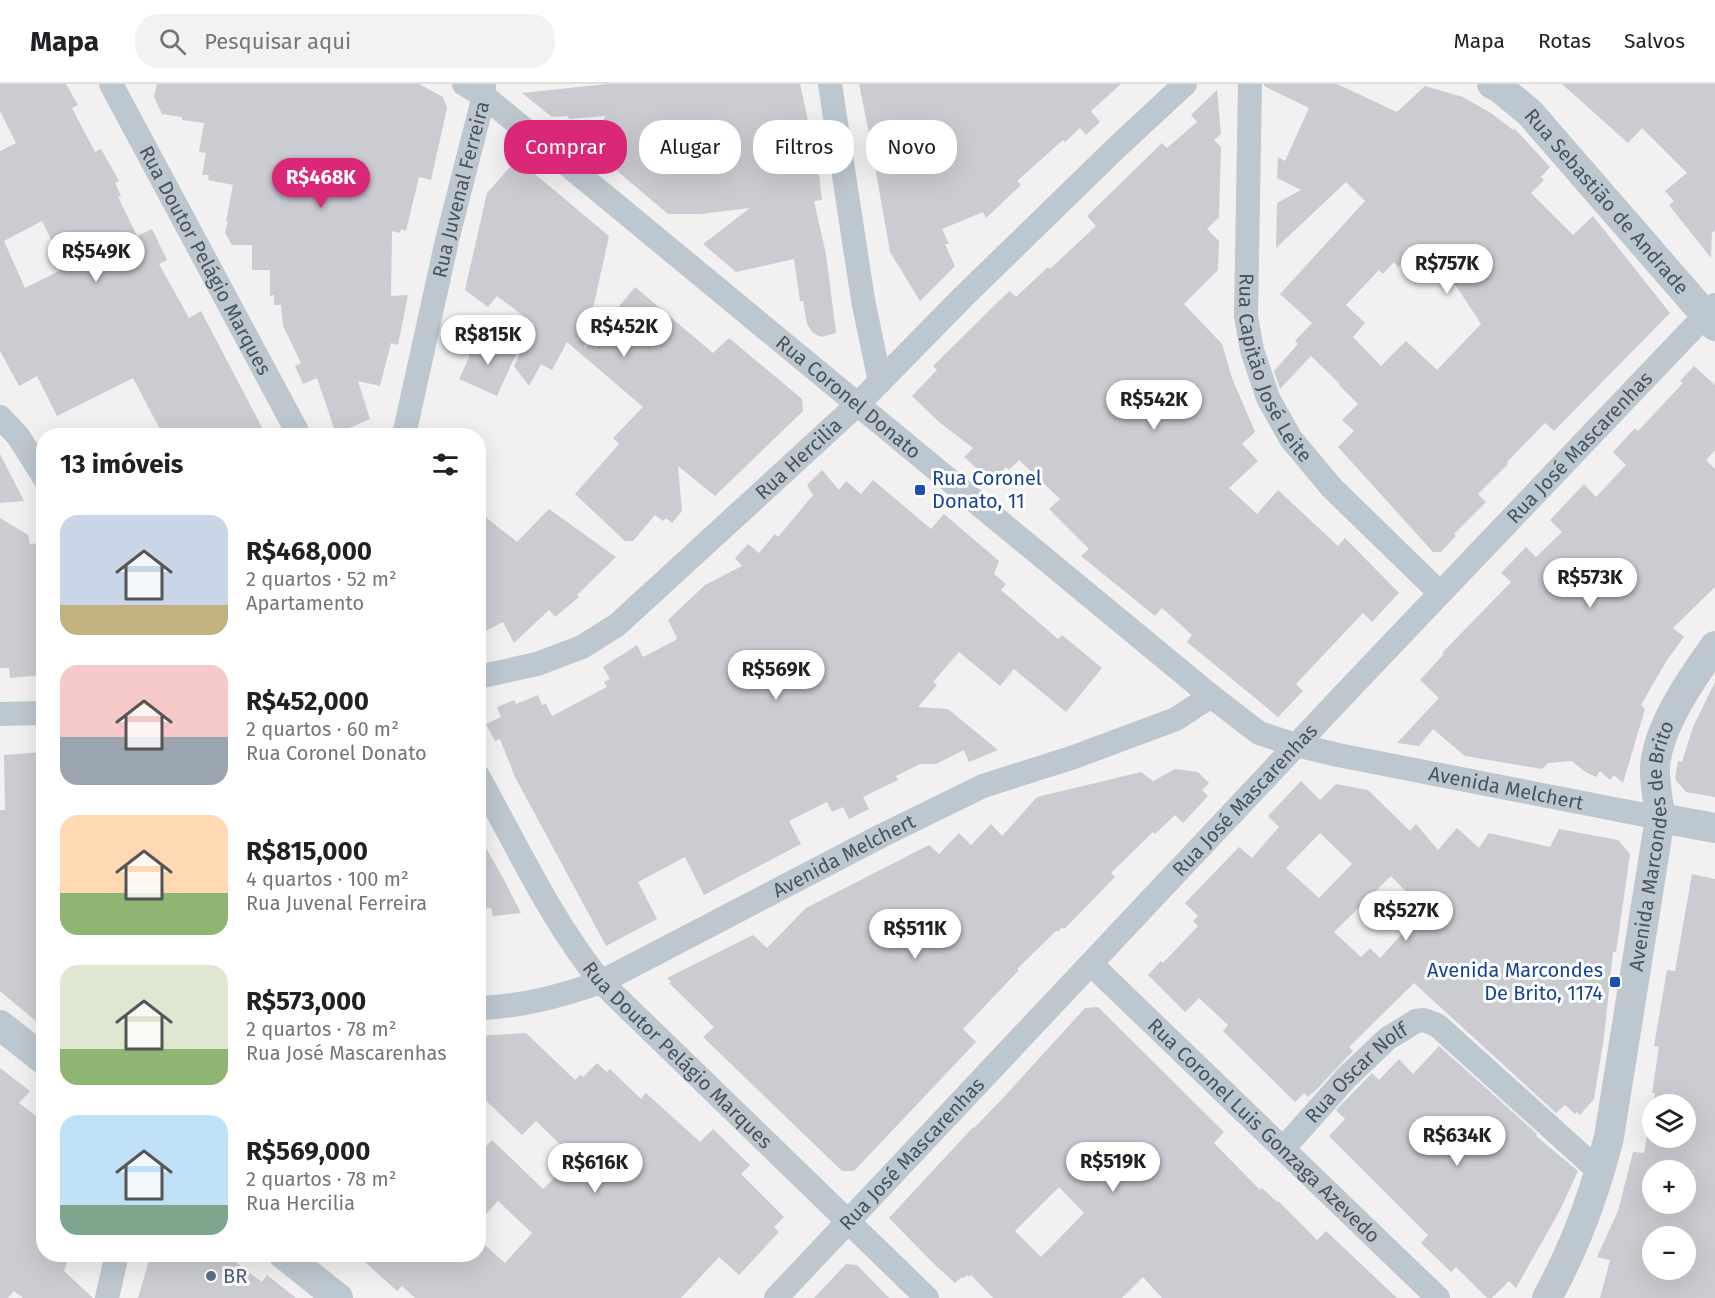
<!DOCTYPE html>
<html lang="pt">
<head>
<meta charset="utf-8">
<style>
  :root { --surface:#fff; --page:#f2f2f2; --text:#202124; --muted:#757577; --line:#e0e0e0; --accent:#db2777 }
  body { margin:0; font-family:"Fira Sans",sans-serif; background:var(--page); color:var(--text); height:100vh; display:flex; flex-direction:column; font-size:22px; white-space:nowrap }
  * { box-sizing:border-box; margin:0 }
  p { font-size:20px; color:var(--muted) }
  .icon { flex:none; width:33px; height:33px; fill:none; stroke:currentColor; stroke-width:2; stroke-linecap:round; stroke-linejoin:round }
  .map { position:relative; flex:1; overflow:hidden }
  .sheet { position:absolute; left:36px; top:344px; width:450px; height:834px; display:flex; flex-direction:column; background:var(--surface); border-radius:24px; box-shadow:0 6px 24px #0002 }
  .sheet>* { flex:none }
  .guide { position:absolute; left:504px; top:36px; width:570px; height:54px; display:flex; gap:12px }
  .controls { position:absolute; left:1642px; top:1010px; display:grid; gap:12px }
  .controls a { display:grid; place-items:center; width:54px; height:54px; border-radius:50%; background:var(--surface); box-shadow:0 6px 24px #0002; font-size:30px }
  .price { position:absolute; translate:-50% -51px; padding:0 14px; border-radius:21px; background:#fff; color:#222; font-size:20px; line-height:39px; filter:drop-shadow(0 2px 3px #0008) }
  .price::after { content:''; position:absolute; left:50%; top:36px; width:18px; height:14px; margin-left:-9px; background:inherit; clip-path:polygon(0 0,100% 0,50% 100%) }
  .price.current { background:var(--accent); color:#fff }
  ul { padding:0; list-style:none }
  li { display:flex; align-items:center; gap:18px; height:150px; padding:0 24px }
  li span { display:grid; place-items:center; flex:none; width:168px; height:120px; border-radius:18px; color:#555 }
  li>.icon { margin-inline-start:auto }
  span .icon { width:72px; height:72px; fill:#fffc; stroke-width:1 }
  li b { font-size:26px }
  h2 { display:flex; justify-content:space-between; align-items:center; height:72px; padding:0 24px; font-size:26px }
  .chip { padding:0 21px; border-radius:24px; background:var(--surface); box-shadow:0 6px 24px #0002; font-size:21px; line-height:54px }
  .chip.current { background:var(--accent); color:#fff }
  header { display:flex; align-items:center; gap:36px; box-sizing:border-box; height:84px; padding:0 30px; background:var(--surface); border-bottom:2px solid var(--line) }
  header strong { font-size:28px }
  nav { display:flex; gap:33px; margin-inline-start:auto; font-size:21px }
  .search { width:420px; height:54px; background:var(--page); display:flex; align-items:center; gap:15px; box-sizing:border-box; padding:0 21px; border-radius:24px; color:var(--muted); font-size:22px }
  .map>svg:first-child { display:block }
  .building { fill:#caccd2; fill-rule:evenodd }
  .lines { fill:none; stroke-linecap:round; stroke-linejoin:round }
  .minor { stroke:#bdc7cf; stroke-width:24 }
  .tertiary { stroke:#bdc7cf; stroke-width:30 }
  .transit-dot { fill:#1a4fb4; stroke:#fff; stroke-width:2 }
  .service-dot { fill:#5c6f8a; stroke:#fff; stroke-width:2 }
  .labels { text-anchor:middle; stroke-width:6; stroke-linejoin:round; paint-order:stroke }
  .street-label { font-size:20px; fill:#47535e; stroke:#fff }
  .transit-label { font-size:20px; fill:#164399; stroke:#fff; text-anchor:start }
  .service-label { font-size:20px; fill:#4e5e75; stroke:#fff; text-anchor:start }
</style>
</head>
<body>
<header>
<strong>Mapa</strong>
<div class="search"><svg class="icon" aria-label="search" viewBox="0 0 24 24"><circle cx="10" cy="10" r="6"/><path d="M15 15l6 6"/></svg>Pesquisar aqui</div>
<nav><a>Mapa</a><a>Rotas</a><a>Salvos</a></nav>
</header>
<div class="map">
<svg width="1715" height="1214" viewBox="0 0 1715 1214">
  <rect width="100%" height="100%" fill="#f2f0f0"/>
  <g class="building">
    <path d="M0 0H66L78 21 72 24 95 68 101 65 119 97 115 99 121 112 118 113 137 152 152 145 167 176 159 180 189 234 201 227 266 351H163L133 294 57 332 37 292 19 302 0 267V67L16 59 0 27ZM42 137 65 184 25 204 4 157Z"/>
    <polygon points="157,0 419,0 443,13 447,24 431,96 419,93 406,147 401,145 400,149 392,147 391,212 408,211 398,261 391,259 380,302 358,297 370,335 336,350 317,294 303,300 295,282 301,279 283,242 281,221 274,221 274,211 270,212 270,186 252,186 252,161 232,161 225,149 228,137 226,137 233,101 208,96 209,91 202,91 206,69 199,68 204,39 182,36 182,33 162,30 154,13"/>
    <polygon points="607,0 800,0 818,82 822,116 814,117 826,170 836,249 821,253 813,249 807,240 803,217 800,217 794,175 736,188 703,160 750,124 701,130 668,130 584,59 606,32 569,35 568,32 552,33 522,9"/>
    <polygon points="859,0 1121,0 1091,27 1100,38 1086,51 1080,44 1065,58 1063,56 1017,97 1021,101 986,134 983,128 942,145 949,160 945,160 955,182 920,217 890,168 870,54"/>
    <path d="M1264 0H1337L1397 28 1425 2 1463 13 1491 29 1513 46 1514 44 1550 83 1541 93 1544 96 1531 109 1573 151 1593 132 1670 229 1554 347 1545 339 1507 378 1508 380 1478 410 1486 418 1454 450 1456 452 1441 468H1433L1338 363 1354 347 1342 336 1358 320 1339 301 1340 300 1311 272 1280 305 1274 287 1298 260 1295 257 1312 239 1280 210 1365 117 1346 98 1276 164 1277 119 1301 106 1277 94 1278 73 1285 77 1309 24 1264 2ZM1424 168 1451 194 1481 240 1437 286 1406 257 1381 282 1353 253 1365 239 1346 221 1379 186 1383 190 1394 178 1398 183 1410 171 1416 177Z"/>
    <polygon points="1562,0 1715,0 1715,146 1712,149 1711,174 1669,121 1674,117 1665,107 1687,89 1642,44 1628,59"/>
    <polygon points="1217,6 1221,50 1214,56 1221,63 1219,133 1207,145 1219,157 1218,186 1184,220 1222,260 1232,294 1255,348 1242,360 1258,377 1229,404 1257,430 1278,406 1338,462 1345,454 1399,509 1372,538 1363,529 1296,600 1303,607 1278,633 1187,558 1192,551 1162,524 1155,532 1081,472 1089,465 1049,425 1060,415 1019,376 1009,386 1006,383 992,398 964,373 973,364 939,338 912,312 937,286 933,282 1002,214 1010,207 1016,213 1048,183 1050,185 1096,142 1087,132 1162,59 1167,64 1197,38 1191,31"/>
    <polygon points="517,75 609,152 584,265 635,203 713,269 729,254 802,315 803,327 715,412 678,382 682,427 672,439 666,434 663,437 655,431 633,457 625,457 575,410 619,360 613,354 643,323 567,258 552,286 541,280 529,302 514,282 534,240 497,212 488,223 465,206 487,109"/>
    <polygon points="479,253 516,270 497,312 459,295 469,274 469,267 476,260"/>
    <polygon points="1694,282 1715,301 1715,366 1706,376 1715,385 1715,503 1673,544 1684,553 1667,576 1641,621 1645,625 1623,699 1614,691 1610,696 1600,687 1596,693 1584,687 1572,677 1548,679 1542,685 1465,672 1433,645 1419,662 1397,659 1439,614 1420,596 1444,570 1442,569 1511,498 1501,489 1526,463 1536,473 1562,448 1550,436 1584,400 1596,413 1626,381 1613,368 1635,344 1638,347 1683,299 1680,297"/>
    <polygon points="0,370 24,417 0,419"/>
    <polygon points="822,386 839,406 846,397 861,410 873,396 931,445 944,430 999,477 994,490 1006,500 1001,506 1058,555 1062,551 1102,584 1066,628 1014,585 1000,602 959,568 933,598 937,601 918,623 948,625 998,666 969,678 964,666 936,680 920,680 896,692 898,696 863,713 869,725 849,735 843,723 832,728 827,718 789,737 801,760 704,811 685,773 638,798 657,835 606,862 515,693 500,655 495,657 486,640 501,633 497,623 514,616 516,620 538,611 542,621 546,620 552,632 607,603 604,598 610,595 603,583 637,561 643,573 674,557 677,554 668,536 705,501 742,482 735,474 748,460 759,469 775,450 778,453 813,411 807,401"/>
    <polygon points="549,425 616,473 577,511 579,513 555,533 549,526 514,559 503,538 478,551 478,427 517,458"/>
    <polygon points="0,434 28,451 30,460 41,459 44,498 44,591 10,594 9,584 0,584"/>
    <polygon points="1715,598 1715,713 1686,708 1675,695 1678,677 1682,678 1693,643"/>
    <polygon points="44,668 44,944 0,907 0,726 5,726 4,671"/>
    <polygon points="1175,685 1198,688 1209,699 1202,706 1208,712 1183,739 1175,731 1155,750 1153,748 1111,789 1115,793 1079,830 1064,845 1062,843 1058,848 1056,847 1017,885 1019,886 963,945 976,958 854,1087 842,1087 703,953 714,943 669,899 671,898 667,894 753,851 767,864 806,824 929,761 939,770 959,749 971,761 991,740 1002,752 1037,713 1141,688 1153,697"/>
    <path d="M1301 697 1320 716 1336 700 1368 706 1410 747 1416 740 1438 766 1457 744 1479 764 1489 749 1550 763 1559 745 1618 756 1630 770 1616 868H1613L1604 953 1594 1015 1580 1031 1577 1028 1575 1030 1565 1021 1556 1029 1414 899 1349 963 1353 967 1316 1006 1308 1013 1304 1009 1295 1018 1223 947 1228 941 1199 914 1185 928 1148 891 1161 877 1163 879 1198 842 1193 837 1198 832 1185 819 1239 763 1252 774 1279 743 1268 732ZM1320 749 1352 780 1319 814 1286 784ZM1391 792 1424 826 1380 874 1370 864 1361 873 1334 848Z"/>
    <polygon points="478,750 503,794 521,829 493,832 491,824 478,826"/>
    <path d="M1692 790 1715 795V1214H1600L1610 1176 1597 1173 1618 1127 1633 1068 1644 1069 1653 1021V1053H1686V1020H1653L1655 1009H1652L1659 963 1654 962 1667 886 1675 887ZM1653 1086H1686V1119H1653ZM1653 1152H1686V1185H1653Z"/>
    <path d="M1098 923 1224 1048 1214 1059 1260 1106 1262 1104 1277 1118 1278 1117 1317 1156 1326 1147 1397 1214H1162L1143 1193 1122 1214H993L971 1191 969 1193 967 1191 964 1194 962 1193 955 1199 933 1179 889 1134 963 1054 973 1043 974 1044 1004 1013 1085 924ZM1059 1103 1084 1129 1041 1173 1015 1147Z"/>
    <polygon points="526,949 575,996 580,991 583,993 597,979 607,988 610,985 641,1015 646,1009 700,1058 713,1045 750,1081 741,1090 784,1133 774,1143 779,1148 739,1191 719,1173 681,1214 415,1214 402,1202 397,1207 356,1170 478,1170 478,1155 505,1179 532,1149 498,1117 478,1139 478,1070 492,1056 543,1105 574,1074 536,1037 522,1051 478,1009 478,952"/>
    <polygon points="1439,962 1537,1050 1536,1052 1578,1087 1560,1126 1516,1204 1509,1197 1492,1214 1487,1214 1456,1183 1451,1188 1421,1159 1428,1151 1329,1052 1345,1035 1336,1026 1372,989 1379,996 1399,975 1413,990"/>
    <polygon points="0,984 30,1007 19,1019 44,1038 44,1170 70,1170 64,1187 93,1214 23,1214 14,1207 8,1214 0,1214"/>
    <polygon points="151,1170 225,1170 262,1198 267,1191 296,1214 138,1214"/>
    <polygon points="846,1180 857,1181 889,1214 814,1214"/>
  </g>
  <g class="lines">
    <g class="minor">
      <path id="s1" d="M111 0 299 351"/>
      <path id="s2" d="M464 0 484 12 1211 612 1259 649 1296 661 1338 671 1660 734"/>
      <polyline points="830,0 863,216 880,298"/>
      <path id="s3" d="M1250 0 1246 232 1252 266 1268 314 1291 355 1332 404 1440 509"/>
      <polyline points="0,333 18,352 44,393"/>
      <path id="s4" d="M404 351 448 152 484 12V0"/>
      <path id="s5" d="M478 593 537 580 582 563 617 541 858 320 963 213 1114 66 1185 0"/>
      <polyline points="0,630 44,629"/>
      <path id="s6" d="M478 692C517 762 551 836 601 898L927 1214"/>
      <path id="s7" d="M1091 880 1438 1214"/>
      <path id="s8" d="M478 924C521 923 561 912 601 898L883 751 983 702 1074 673 1176 635 1211 612"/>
      <path id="s9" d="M1283 1065 1346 994 1387 955 1416 937 1424 936 1437 941 1600 1088"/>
      <polyline points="107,1214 117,1170"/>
      <path id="s10" d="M776 1214 1352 602 1715 221"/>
    </g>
    <g class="tertiary">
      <path id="s11" d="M1492 0 1501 5 1530 29 1715 242"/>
      <polyline points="1660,734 1715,744"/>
      <polyline points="0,941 44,976"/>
      <polyline points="283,1170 338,1214"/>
      <path id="s12" d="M1547 1214C1575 1163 1595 1109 1609 1053L1660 734C1659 718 1654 699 1655 683 1658 642 1692 594 1715 562"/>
    </g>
  </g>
  <g class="transit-dot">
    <rect x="914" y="400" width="12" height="12" rx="3"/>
    <rect x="1609" y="892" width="12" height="12" rx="3"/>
  </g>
  <circle class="service-dot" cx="211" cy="1192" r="6"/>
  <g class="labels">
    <g class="street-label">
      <text dy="7" stroke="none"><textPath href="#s4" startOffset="252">Rua Juvenal Ferreira</textPath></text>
      <text dy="7" stroke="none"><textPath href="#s11" startOffset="165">Rua Sebastião de Andrade</textPath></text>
      <text dy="7" stroke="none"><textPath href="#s1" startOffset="200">Rua Doutor Pelágio Marques</textPath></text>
      <text dy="7" stroke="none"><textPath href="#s3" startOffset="290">Rua Capitão José Leite</textPath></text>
      <text dy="7" stroke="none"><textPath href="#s2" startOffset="496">Rua Coronel Donato</textPath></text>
      <text dy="7" stroke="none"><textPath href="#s10" startOffset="1170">Rua José Mascarenhas</textPath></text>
      <text dy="7" stroke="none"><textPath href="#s5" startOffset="396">Rua Hercilia</textPath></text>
      <text dy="7" stroke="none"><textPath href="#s2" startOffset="1280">Avenida Melchert</textPath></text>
      <text dy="7" stroke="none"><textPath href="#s10" startOffset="684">Rua José Mascarenhas</textPath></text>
      <text dy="7" stroke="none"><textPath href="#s12" startOffset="468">Avenida Marcondes de Brito</textPath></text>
      <text dy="7" stroke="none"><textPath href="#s8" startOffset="400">Avenida Melchert</textPath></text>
      <text dy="7" stroke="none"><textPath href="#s6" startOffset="346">Rua Doutor Pelágio Marques</textPath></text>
      <text dy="7" stroke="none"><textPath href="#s9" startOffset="106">Rua Oscar Nolf</textPath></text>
      <text dy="7" stroke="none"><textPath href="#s7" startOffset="240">Rua Coronel Luis Gonzaga Azevedo</textPath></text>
      <text dy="7" stroke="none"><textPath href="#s10" startOffset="198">Rua José Mascarenhas</textPath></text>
    </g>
    <g class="transit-label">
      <text x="932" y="401">Rua Coronel<tspan x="932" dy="23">Donato, 11</tspan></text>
      <text x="1603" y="893" text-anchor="end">Avenida Marcondes<tspan x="1603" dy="23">De Brito, 1174</tspan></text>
    </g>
    <g class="service-label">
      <text x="223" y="1199">BR</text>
    </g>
  </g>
</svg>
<div class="controls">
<a><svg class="icon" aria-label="layers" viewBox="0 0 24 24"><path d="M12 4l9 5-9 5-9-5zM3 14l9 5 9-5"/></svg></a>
<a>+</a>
<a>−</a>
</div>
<b class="price current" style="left:321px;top:125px">R$468K</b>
<b class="price" style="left:96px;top:199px">R$549K</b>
<b class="price" style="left:1447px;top:211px">R$757K</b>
<b class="price" style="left:624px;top:274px">R$452K</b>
<b class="price" style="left:488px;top:282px">R$815K</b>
<b class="price" style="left:1154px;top:347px">R$542K</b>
<b class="price" style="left:1590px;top:525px">R$573K</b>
<b class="price" style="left:776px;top:617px">R$569K</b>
<b class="price" style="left:1406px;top:858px">R$527K</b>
<b class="price" style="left:915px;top:876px">R$511K</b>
<b class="price" style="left:1457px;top:1083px">R$634K</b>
<b class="price" style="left:1113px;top:1109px">R$519K</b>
<b class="price" style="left:595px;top:1110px">R$616K</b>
<div class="guide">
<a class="chip current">Comprar</a>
<a class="chip">Alugar</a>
<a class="chip">Filtros</a>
<a class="chip">Novo</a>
</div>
<section class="sheet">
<h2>13 imóveis<svg class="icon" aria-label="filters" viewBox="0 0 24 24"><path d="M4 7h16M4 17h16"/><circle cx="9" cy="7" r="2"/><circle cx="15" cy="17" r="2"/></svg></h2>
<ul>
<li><span style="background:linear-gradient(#c9d6e8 75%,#c2b280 0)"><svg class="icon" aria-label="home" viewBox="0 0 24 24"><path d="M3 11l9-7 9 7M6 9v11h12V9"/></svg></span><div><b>R$468,000</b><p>2 quartos · 52 m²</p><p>Apartamento</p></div></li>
<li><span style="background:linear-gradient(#f6c9c9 60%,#9aa5b1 0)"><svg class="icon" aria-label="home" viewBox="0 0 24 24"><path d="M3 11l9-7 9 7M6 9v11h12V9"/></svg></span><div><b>R$452,000</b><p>2 quartos · 60 m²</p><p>Rua Coronel Donato</p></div></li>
<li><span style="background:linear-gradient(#ffd9b3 65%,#8fb573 0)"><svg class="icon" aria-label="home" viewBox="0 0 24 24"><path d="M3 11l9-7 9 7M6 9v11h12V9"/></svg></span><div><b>R$815,000</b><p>4 quartos · 100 m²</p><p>Rua Juvenal Ferreira</p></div></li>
<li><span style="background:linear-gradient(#dfe7d0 70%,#8fb573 0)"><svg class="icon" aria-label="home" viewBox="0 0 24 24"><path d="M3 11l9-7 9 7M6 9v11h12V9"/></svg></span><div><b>R$573,000</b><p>2 quartos · 78 m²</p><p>Rua José Mascarenhas</p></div></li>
<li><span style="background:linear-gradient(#bfe0f5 75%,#7fa58c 0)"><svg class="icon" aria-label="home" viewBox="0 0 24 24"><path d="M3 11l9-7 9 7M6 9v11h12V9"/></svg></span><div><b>R$569,000</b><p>2 quartos · 78 m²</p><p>Rua Hercilia</p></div></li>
</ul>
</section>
</div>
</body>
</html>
